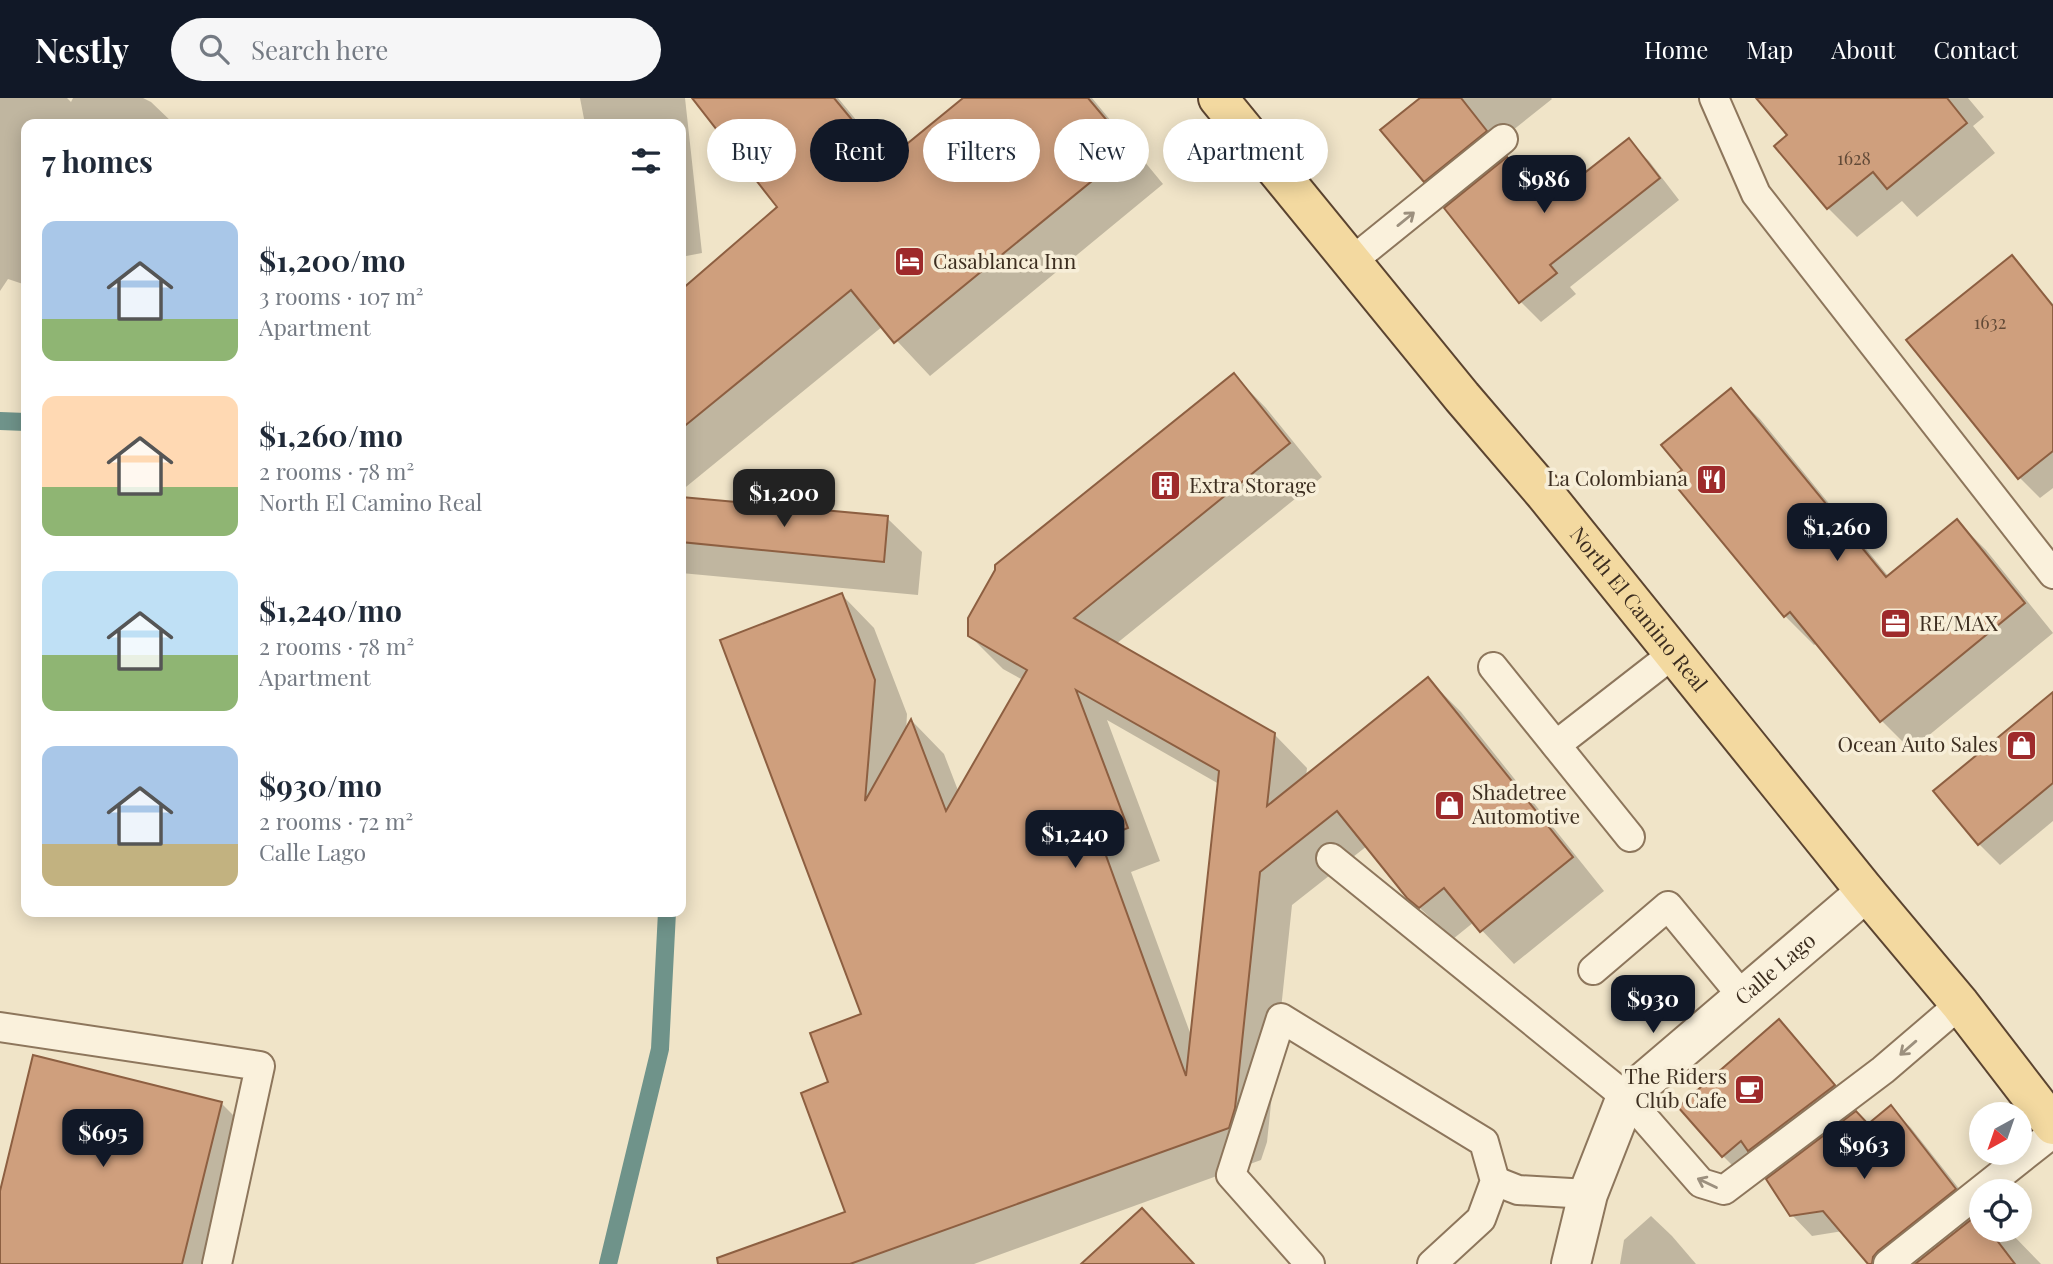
<!DOCTYPE html>
<html lang="en">
<head>
<meta charset="utf-8">
<style>
  :root { --surface:#fff; --page:#f6f6f7; --text:#1f2937; --muted:#747a83; --accent:#111827 }
  body { margin:0; font-family:"Playfair Display",serif; background:var(--page); color:var(--text); height:100vh; display:flex; flex-direction:column; font-size:26px; white-space:nowrap }
  * { box-sizing:border-box; margin:0 }
  p { font-size:23px; color:var(--muted) }
  .icon { flex:none; width:38px; height:38px; fill:none; stroke:currentColor; stroke-width:2; stroke-linecap:round; stroke-linejoin:round }
  .map { position:relative; flex:1; overflow:hidden }
  .drawer { position:absolute; left:21px; top:21px; width:665px; height:798px; display:flex; flex-direction:column; background:var(--surface); border-radius:14px; box-shadow:0 4px 18px #0003 }
  .drawer>* { flex:none }
  .guide { position:absolute; left:707px; top:21px; width:665px; height:63px; display:flex; gap:14px }
  .needle { width:46px; rotate:220deg }
  .controls { position:absolute; left:1969px; top:1004px; display:grid; gap:14px }
  .controls a { display:grid; place-items:center; width:63px; height:63px; border-radius:50%; background:var(--surface); box-shadow:0 4px 18px #0003; font-size:35px }
  .price { position:absolute; translate:-50% -60px; padding:0 16px; border-radius:14px; background:var(--accent); color:#fff; font-size:23px; line-height:46px; filter:drop-shadow(0 2px 4px #0008) }
  .price::after { content:''; position:absolute; left:50%; top:42px; width:21px; height:16px; margin-left:-10px; background:inherit; clip-path:polygon(0 0,100% 0,50% 100%) }
  .price.active { background:#222; color:#fff }
  ul { padding:0; list-style:none }
  li { display:flex; align-items:center; gap:21px; height:175px; padding:0 21px }
  li span { display:grid; place-items:center; flex:none; width:196px; height:140px; border-radius:14px; color:#555 }
  li>.icon { margin-inline-start:auto }
  span .icon { width:84px; height:84px; fill:#fffc; stroke-width:1 }
  li b { font-size:30px }
  h2 { display:flex; justify-content:space-between; align-items:center; height:84px; padding:0 21px; font-size:30px }
  .pill { padding:0 24px; border-radius:32px; background:var(--surface); box-shadow:0 4px 18px #0003; font-size:24px; line-height:63px }
  .pill.active { background:var(--accent); color:#fff }
  header { display:flex; align-items:center; gap:42px; box-sizing:border-box; height:98px; padding:0 35px; background:var(--accent); color:#fff }
  header strong { font-size:33px }
  nav { display:flex; gap:38px; margin-inline-start:auto; font-size:24px }
  .search { width:490px; height:63px; background:var(--page); display:flex; align-items:center; gap:18px; box-sizing:border-box; padding:0 24px; border-radius:38px; color:var(--muted); font-size:26px }
  .map>svg:first-child { display:block }
  .shadow { fill:#0003; fill-rule:evenodd }
  .lines { fill:none; stroke-linecap:round; stroke-linejoin:round }
  .stream { stroke:#6f938a; stroke-width:18 }
  .building { fill:#cf9f7d; stroke:#8d5f41; stroke-width:2; fill-rule:evenodd }
  .service-casing { stroke:#8d765c; stroke-width:32 }
  .minor-casing { stroke:#8d765c; stroke-width:42 }
  .primary-casing { stroke:#5b4430; stroke-width:42 }
  .service { stroke:#faf1dc; stroke-width:28 }
  .minor { stroke:#faf1dc; stroke-width:38 }
  .primary { stroke:#f3d9a0; stroke-width:38 }
  .oneway { stroke:#9c907e }
  .labels { text-anchor:middle; stroke-width:7; stroke-linejoin:round; paint-order:stroke }
  .number-label { font-size:18px; fill:#624a37 }
  .poi-label { font-size:21px; fill:#3d2e20; stroke:#f7eed8; text-anchor:start }
  .street-label { font-size:21px; fill:#3d2e20; stroke:#f7eed8 }
</style>
</head>
<body>
<header>
<strong>Nestly</strong>
<div class="search"><svg class="icon" aria-label="search" viewBox="0 0 24 24"><circle cx="10" cy="10" r="6"/><path d="M15 15l6 6"/></svg>Search here</div>
<nav><a>Home</a><a>Map</a><a>About</a><a>Contact</a></nav>
</header>
<div class="map">
<svg width="2053" height="1166" viewBox="0 0 2053 1166">
  <rect width="100%" height="100%" fill="#f0e4c8"/>
  <g class="shadow">
    <polygon points="0,0 67,0 71,4 73,0 143,0 151,4 174,26 26,26 26,187 8,181 0,193"/>
    <polygon points="580,0 685,0 702,155 681,159 681,26 585,26"/>
    <polygon points="694,0 838,0 890,63 966,0 1092,0 1163,86 930,278 883,228 681,393 681,194 780,108"/>
    <polygon points="1423,0 1551,0 1552,1 1498,44 1446,103 1425,82"/>
    <polygon points="1758,0 1968,0 1984,19 1973,28 1995,55 1917,119 1902,103 1857,139 1828,110 1790,37"/>
    <polygon points="1628,43 1649,63 1679,102 1570,189 1576,196 1541,224 1520,203 1507,61 1528,82 1547,107"/>
    <polygon points="2011,159 2053,206 2053,390 2040,400 2019,379"/>
    <path d="M1234 277 1266 310 1322 379 1116 546 1274 636 1307 670 1306 679 1428 581 1461 614 1604 793 1514 866 1474 824 1453 841 1408 799 1367 748 1292 807 1267 1044 1261 1062 974 1166H772L848 1115 831 985 863 917 842 497 874 530 907 616 906 634 912 623 944 656 959 695 1023 582 1003 571 969 537ZM1107 622 1219 686 1192 940 1131 774 1160 763Z"/>
    <polygon points="1730,292 1760,321 1889,479 1957,423 1986,452 2053,535 1911,652 1882,623 1817,545 1814,547 1785,518 1673,382 1684,373"/>
    <polygon points="681,400 887,420 922,454 918,497 681,475"/>
    <polygon points="2053,610 2053,723 2000,767 1979,746 1935,693"/>
    <polygon points="1779,924 1800,945 1854,1009 1744,1079 1723,1058"/>
    <polygon points="221,1005 257,1041 226,1166 0,1166 0,1100"/>
    <polygon points="1891,1010 1911,1030 1976,1112 1908,1166 1870,1166 1843,1133 1812,1138 1791,1116 1869,1028"/>
    <polygon points="1651,1118 1672,1138 1696,1166 1620,1166 1624,1142"/>
    <polygon points="1981,1124 1981,1132 2008,1132 2041,1166 1918,1166"/>
  </g>
  <g class="lines">
    <g class="stream">
      <polyline points="0,323 26,324"/>
      <polyline points="608,1166 660,951 667,814"/>
    </g>
  </g>
  <g class="building">
    <polygon points="692,0 834,0 886,63 963,0 1088,0 1131,51 894,245 851,192 681,331 681,192 777,109"/>
    <polygon points="1420,0 1461,0 1487,33 1424,84 1380,32"/>
    <polygon points="1756,0 1947,0 1967,25 1887,91 1873,74 1827,111 1774,48 1787,37"/>
    <polygon points="1629,40 1660,80 1550,167 1557,175 1519,205 1444,110 1507,59 1545,106"/>
    <polygon points="2012,157 2053,208 2053,353 2018,381 1906,242"/>
    <path d="M1234 275 1290 345 1074 520 1275 635 1267 708 1428 579 1573 759 1480 834 1444 790 1419 810 1407 800 1337 713 1260 774 1235 1010 1229 1030 850 1166H718L717 1160 845 1114 801 995 828 984 810 935 861 916 720 542 842 495 875 582 865 703 911 621 946 713 1027 572 968 538V520L995 472V467ZM1076 592 1219 673 1186 978 1100 741 1128 730Z"/>
    <polygon points="1731,290 1886,479 1957,421 2025,505 1880,624 1790,514 1784,519 1670,381 1682,372 1661,347"/>
    <polygon points="681,399 888,418 884,464 681,444"/>
    <polygon points="2053,594 2053,685 1978,747 1933,693"/>
    <polygon points="1779,921 1835,987 1748,1053 1741,1043 1722,1059 1678,1009"/>
    <polygon points="33,957 222,1004 182,1166 0,1166 0,1093"/>
    <polygon points="1891,1007 1956,1091 1878,1153 1873,1159 1872,1166 1868,1166 1823,1113 1790,1118 1766,1081 1856,1013 1868,1026"/>
    <polygon points="1142,1110 1194,1166 1081,1166"/>
    <polygon points="1977,1117 1981,1122 1981,1132 1989,1132 2015,1166 1915,1166"/>
  </g>
  <g class="lines">
    <defs>
      <g id="service">
        <polyline points="1714,0 1756,96 2053,476"/>
        <polyline points="1352,163 1503,41"/>
        <polyline points="1493,569 1630,739"/>
        <polyline points="1556,647 1673,556"/>
        <polyline points="1331,760 1626,999 1701,1085 1724,1092 1883,972 1960,906"/>
        <polyline points="1593,872 1668,808 1743,899"/>
        <polyline points="0,929 260,968 217,1166"/>
        <polyline points="1495,1083 1518,1092 1588,1096"/>
        <polyline points="1310,1166 1231,1077 1281,920 1484,1044 1495,1083 1481,1121 1432,1166"/>
        <polyline points="1888,1166 2053,1035"/>
      </g>
      <g id="minor">
        <path id="s1" d="M1571 1166 1588 1096 1626 999 1866 794"/>
      </g>
      <g id="primary">
        <path id="s2" d="M1218 0 1462 299 1545 396 1866 794 1960 906 2053 1027"/>
      </g>
    </defs>
    <use href="#service" class="service-casing"/>
    <use href="#minor" class="minor-casing"/>
    <use href="#primary" class="primary-casing"/>
    <use href="#service" class="service"/>
    <use href="#minor" class="minor"/>
    <use href="#primary" class="primary"/>
  </g>
  <defs><path id="oneway-shaft" d="M-6 0H5M1.5-3L5.5 0L1.5 3" fill="none" stroke-width="1.6" stroke-linecap="round" stroke-linejoin="round" transform="scale(1.75)"/></defs>
  <g class="oneway">
    <use href="#oneway-shaft" transform="translate(1406 121) rotate(-39)"/>
    <use href="#oneway-shaft" transform="translate(1908 950) rotate(139)"/>
    <use href="#oneway-shaft" transform="translate(1707 1085) rotate(-154)"/>
  </g>
  <defs>
    <symbol id="hotel-square" viewBox="-11 -11 22 22"><rect x="-9" y="-9" width="18" height="18" rx="4" fill="#9e2a2b" stroke="#f7eed8"/><path d="M-6-4.5h1.5V1H6V5H4.5V3h-9V5H-6ZM-4 0a1.8 1.8 0 1 1 3.6 0ZM.5 0V-2.5h3Q6-2.5 6 0Z" fill="#fff"/></symbol>
    <symbol id="restaurant-square" viewBox="-11 -11 22 22"><rect x="-9" y="-9" width="18" height="18" rx="4" fill="#9e2a2b" stroke="#f7eed8"/><path d="M-5-6h1v4h1v-4h1v4h1v-4h1v5L-1.5 .5V6h-2V.5L-5-1ZM5-6V6H3V1.5H1.5Q1.5-4 5-6Z" fill="#fff"/></symbol>
    <symbol id="building-square" viewBox="-11 -11 22 22"><rect x="-9" y="-9" width="18" height="18" rx="4" fill="#9e2a2b" stroke="#f7eed8"/><path d="M-4-6H4V6H1V3H-1V6H-4ZM-2.5-4.3h1.7v1.8h-1.7ZM.8-4.3h1.7v1.8H.8ZM-2.5-1h1.7V.8h-1.7ZM.8-1h1.7V.8H.8Z" fill="#fff"/></symbol>
    <symbol id="office-square" viewBox="-11 -11 22 22"><rect x="-9" y="-9" width="18" height="18" rx="4" fill="#9e2a2b" stroke="#f7eed8"/><path d="M-6-3h4V-5.5h4V-3h4V5H-6ZM-1-4.5V-3h2v-1.5ZM-6 0V1H6V0Z" fill="#fff"/></symbol>
    <symbol id="shop-square" viewBox="-11 -11 22 22"><rect x="-9" y="-9" width="18" height="18" rx="4" fill="#9e2a2b" stroke="#f7eed8"/><path d="M-5-2.5h2.3a2.7 3.5 0 0 1 5.4 0H5L5.5 6h-11ZM-1.5-2.5h3a1.5 2.3 0 0 0-3 0Z" fill="#fff"/></symbol>
    <symbol id="cafe-square" viewBox="-11 -11 22 22"><rect x="-9" y="-9" width="18" height="18" rx="4" fill="#9e2a2b" stroke="#f7eed8"/><path d="M-5.5-4.5H6V0H3Q3 3.5 0 3.5H-2.5Q-5.5 3.5-5.5 0ZM3-3.2v2h1.7v-2ZM-6 4.5H4V6H-6Z" fill="#fff"/></symbol>
  </defs>
  <g fill-rule="evenodd">
    <use href="#hotel-square" x="892" y="146" width="35" height="35"/>
    <use href="#restaurant-square" x="1694" y="364" width="35" height="35"/>
    <use href="#building-square" x="1148" y="370" width="35" height="35"/>
    <use href="#office-square" x="1878" y="508" width="35" height="35"/>
    <use href="#shop-square" x="2004" y="630" width="35" height="35"/>
    <use href="#shop-square" x="1432" y="690" width="35" height="35"/>
    <use href="#cafe-square" x="1732" y="974" width="35" height="35"/>
  </g>
  <g class="labels">
    <g class="number-label">
      <text x="1854" y="67">1628</text>
      <text x="1990" y="231">1632</text>
    </g>
    <g class="poi-label">
      <text x="933" y="171">Casablanca Inn</text>
      <text x="1688" y="388" text-anchor="end">La Colombiana</text>
      <text x="1189" y="395">Extra Storage</text>
      <text x="1919" y="533">RE/MAX</text>
      <text x="1998" y="654" text-anchor="end">Ocean Auto Sales</text>
      <text x="1472" y="702">Shadetree<tspan x="1472" dy="24">Automotive</tspan></text>
      <text x="1727" y="986" text-anchor="end">The Riders<tspan x="1727" dy="24">Club Cafe</tspan></text>
    </g>
    <g class="street-label">
      <text dy="7" stroke="none"><textPath href="#s2" startOffset="662">North El Camino Real</textPath></text>
      <text dy="7" stroke="none"><textPath href="#s1" startOffset="373">Calle Lago</textPath></text>
    </g>
  </g>
</svg>
<div class="controls">
<a><svg class="needle" viewBox="-14 -14 28 28"><path d="M0-13l5 13h-10z" fill="#e53935"/><path d="M0 13l5-13h-10z" fill="#747a83"/></svg></a>
<a><svg class="icon" aria-label="locate" viewBox="0 0 24 24"><circle cx="12" cy="12" r="6"/><path d="M12 2v4M12 18v4M2 12h4M18 12h4"/></svg></a>
</div>
<b class="price" style="left:1544px;top:117px">$986</b>
<b class="price active" style="left:784px;top:431px">$1,200</b>
<b class="price" style="left:1837px;top:465px">$1,260</b>
<b class="price" style="left:1075px;top:772px">$1,240</b>
<b class="price" style="left:1653px;top:937px">$930</b>
<b class="price" style="left:103px;top:1071px">$695</b>
<b class="price" style="left:1864px;top:1083px">$963</b>
<div class="guide">
<a class="pill">Buy</a>
<a class="pill active">Rent</a>
<a class="pill">Filters</a>
<a class="pill">New</a>
<a class="pill">Apartment</a>
</div>
<section class="drawer">
<h2>7 homes<svg class="icon" aria-label="filters" viewBox="0 0 24 24"><path d="M4 7h16M4 17h16"/><circle cx="9" cy="7" r="2"/><circle cx="15" cy="17" r="2"/></svg></h2>
<ul>
<li><span style="background:linear-gradient(#a9c7e8 70%,#8fb573 0)"><svg class="icon" aria-label="home" viewBox="0 0 24 24"><path d="M3 11l9-7 9 7M6 9v11h12V9"/></svg></span><div><b>$1,200/mo</b><p>3 rooms · 107 m²</p><p>Apartment</p></div></li>
<li><span style="background:linear-gradient(#ffd9b3 65%,#8fb573 0)"><svg class="icon" aria-label="home" viewBox="0 0 24 24"><path d="M3 11l9-7 9 7M6 9v11h12V9"/></svg></span><div><b>$1,260/mo</b><p>2 rooms · 78 m²</p><p>North El Camino Real</p></div></li>
<li><span style="background:linear-gradient(#bfe0f5 60%,#8fb573 0)"><svg class="icon" aria-label="home" viewBox="0 0 24 24"><path d="M3 11l9-7 9 7M6 9v11h12V9"/></svg></span><div><b>$1,240/mo</b><p>2 rooms · 78 m²</p><p>Apartment</p></div></li>
<li><span style="background:linear-gradient(#a9c7e8 70%,#c2b280 0)"><svg class="icon" aria-label="home" viewBox="0 0 24 24"><path d="M3 11l9-7 9 7M6 9v11h12V9"/></svg></span><div><b>$930/mo</b><p>2 rooms · 72 m²</p><p>Calle Lago</p></div></li>
</ul>
</section>
</div>
</body>
</html>
